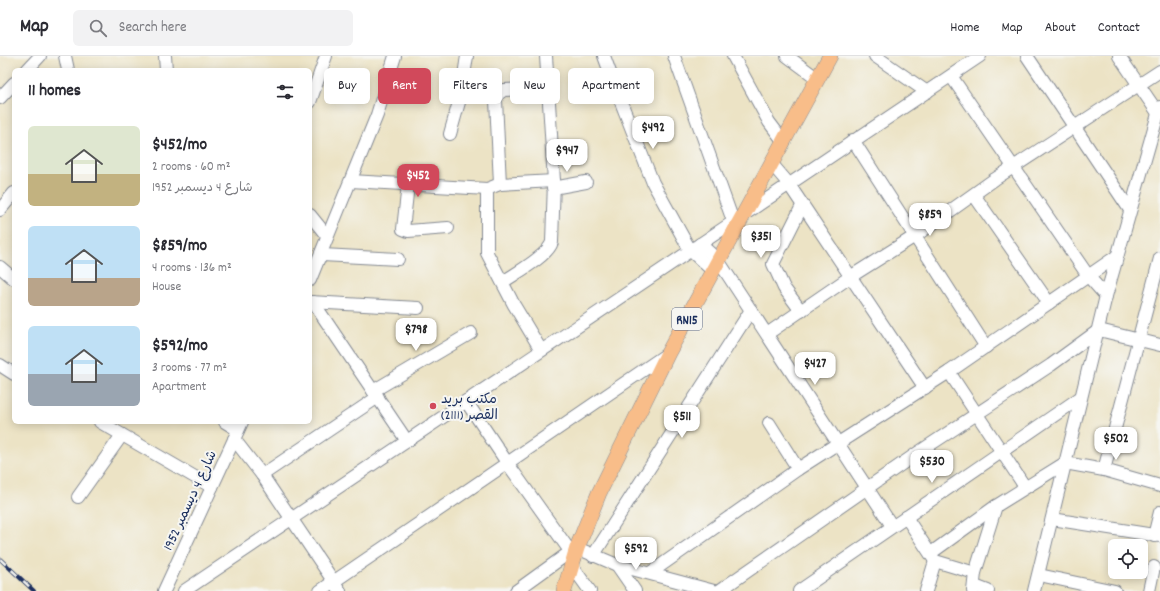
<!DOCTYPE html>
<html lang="en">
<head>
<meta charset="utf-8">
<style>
  :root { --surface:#fff; --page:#f2f2f3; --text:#2b2b33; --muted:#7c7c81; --line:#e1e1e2; --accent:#d1495b }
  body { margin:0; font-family:Dekko,"Playpen Sans Arabic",sans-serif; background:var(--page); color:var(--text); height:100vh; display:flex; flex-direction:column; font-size:15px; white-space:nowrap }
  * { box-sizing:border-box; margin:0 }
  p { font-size:13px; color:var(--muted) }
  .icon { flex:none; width:22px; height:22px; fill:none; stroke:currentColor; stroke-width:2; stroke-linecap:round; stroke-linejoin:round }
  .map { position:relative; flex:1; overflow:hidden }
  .drawer { position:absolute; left:12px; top:12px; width:300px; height:356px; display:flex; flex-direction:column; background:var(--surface); border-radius:6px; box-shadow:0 2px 10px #0003 }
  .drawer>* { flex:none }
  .hud { position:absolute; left:324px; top:12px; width:380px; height:36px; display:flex; gap:8px }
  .tools { position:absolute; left:1108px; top:483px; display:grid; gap:8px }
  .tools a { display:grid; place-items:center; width:40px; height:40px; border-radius:6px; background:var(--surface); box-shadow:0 2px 10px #0003; font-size:20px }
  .price { position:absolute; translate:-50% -34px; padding:0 9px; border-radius:8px; background:#fff; color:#222; font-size:13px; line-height:26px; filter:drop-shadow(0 1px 2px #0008) }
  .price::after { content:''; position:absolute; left:50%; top:24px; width:12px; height:9px; margin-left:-6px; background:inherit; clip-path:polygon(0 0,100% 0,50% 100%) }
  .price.selected { background:var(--accent); color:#fff }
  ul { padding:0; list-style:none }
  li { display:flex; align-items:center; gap:12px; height:100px; padding:0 16px }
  li span { display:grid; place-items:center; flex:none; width:112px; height:80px; border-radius:6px; color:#555 }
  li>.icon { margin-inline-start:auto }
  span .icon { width:48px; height:48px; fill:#fffc; stroke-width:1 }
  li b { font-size:17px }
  h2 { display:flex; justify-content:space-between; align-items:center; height:48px; padding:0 16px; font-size:17px }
  .tag { padding:0 14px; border-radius:6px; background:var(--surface); box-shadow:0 2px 10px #0003; font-size:14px; line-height:36px }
  .tag.selected { background:var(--accent); color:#fff }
  header { display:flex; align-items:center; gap:24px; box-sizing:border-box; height:56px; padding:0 20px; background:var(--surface); border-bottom:1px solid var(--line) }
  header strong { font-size:19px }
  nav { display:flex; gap:22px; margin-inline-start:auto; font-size:14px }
  .search { width:280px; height:36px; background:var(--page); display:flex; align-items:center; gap:10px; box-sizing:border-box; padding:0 14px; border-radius:6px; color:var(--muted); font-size:15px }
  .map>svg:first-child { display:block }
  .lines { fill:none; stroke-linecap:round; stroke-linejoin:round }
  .minor-casing { stroke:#848992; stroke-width:14 }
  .major-casing { stroke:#848992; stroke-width:16 }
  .minor { stroke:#fff; stroke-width:12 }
  .major { stroke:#f8bd89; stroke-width:15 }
  .rail-casing { stroke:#1b2f5e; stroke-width:4 }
  .rail { stroke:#f6f6f2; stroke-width:2.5; stroke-dasharray:8; stroke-linecap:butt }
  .poi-dot { fill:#d1495b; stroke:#f6f6f2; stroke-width:1.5 }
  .labels { text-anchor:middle; stroke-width:4; stroke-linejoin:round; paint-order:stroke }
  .shield { fill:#f6f6f2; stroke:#5d6b8a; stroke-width:1 }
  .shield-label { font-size:13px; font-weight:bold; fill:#1b2f5e }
  .poi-label { font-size:14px; fill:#1b2f5e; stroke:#f6f6f2; text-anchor:start }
  .street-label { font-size:14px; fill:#1b2f5e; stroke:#f6f6f2 }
</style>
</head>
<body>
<header>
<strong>Map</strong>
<div class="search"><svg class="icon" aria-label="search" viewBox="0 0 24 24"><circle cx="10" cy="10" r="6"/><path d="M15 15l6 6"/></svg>Search here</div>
<nav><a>Home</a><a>Map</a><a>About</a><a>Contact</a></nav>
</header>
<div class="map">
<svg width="1160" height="535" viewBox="0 0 1160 535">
  <rect width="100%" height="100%" fill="#f6f6f2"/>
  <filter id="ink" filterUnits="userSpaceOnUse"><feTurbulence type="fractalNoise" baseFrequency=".025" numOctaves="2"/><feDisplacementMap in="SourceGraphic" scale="8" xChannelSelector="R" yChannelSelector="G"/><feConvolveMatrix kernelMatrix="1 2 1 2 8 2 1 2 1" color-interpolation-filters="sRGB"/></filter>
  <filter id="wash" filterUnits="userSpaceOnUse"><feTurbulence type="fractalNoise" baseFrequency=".012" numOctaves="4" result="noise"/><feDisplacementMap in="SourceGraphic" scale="16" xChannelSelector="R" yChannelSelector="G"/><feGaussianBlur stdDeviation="0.9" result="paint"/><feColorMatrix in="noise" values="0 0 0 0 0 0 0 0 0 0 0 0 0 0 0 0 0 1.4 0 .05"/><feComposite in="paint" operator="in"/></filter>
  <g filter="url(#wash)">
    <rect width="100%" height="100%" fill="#ece3c5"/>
  </g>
  <g filter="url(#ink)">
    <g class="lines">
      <defs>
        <g id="minor">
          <polyline points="65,0 68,14"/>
          <polyline points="165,0 166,14"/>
          <polyline points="604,0 619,41 653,127 690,194 713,215"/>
          <polyline points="674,0 733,165"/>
          <polyline points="733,0 769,66 784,86"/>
          <polyline points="787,0 818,23"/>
          <polyline points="875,0 927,36"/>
          <polyline points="1027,0 1130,154"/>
          <polyline points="1119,0 1158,57"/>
          <polyline points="27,14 40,0"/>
          <polyline points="951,20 1089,221 1106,240"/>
          <polyline points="0,42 14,27"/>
          <polyline points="310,46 326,0"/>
          <polyline points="450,78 461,39 467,0"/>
          <polyline points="853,84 986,291"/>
          <polyline points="771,107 788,127 925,332"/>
          <polyline points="351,125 487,133"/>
          <polyline points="500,128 496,44 498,38 504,34 548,32"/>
          <polyline points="408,129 403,173 408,175 448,172"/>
          <polyline points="553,132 586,126"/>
          <polyline points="974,139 1049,247"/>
          <polyline points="0,154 14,137"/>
          <polyline points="310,159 327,180"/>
          <polyline points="700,188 718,204 892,470"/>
          <polyline points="322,199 398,203"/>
          <polyline points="0,211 14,223"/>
          <polyline points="310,224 377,59 395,0"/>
          <path d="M503 226C516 217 548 200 552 186L554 125 546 0"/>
          <polyline points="310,246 418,252"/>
          <polyline points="313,246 407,385"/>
          <polyline points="801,255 784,232 773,208 802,150"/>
          <polyline points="767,278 850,221 915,180 995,123 1160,15"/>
          <polyline points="541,294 514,249 487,197 487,133 500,128 554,125"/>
          <polyline points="0,309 14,318"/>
          <polyline points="949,316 1025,431"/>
          <polyline points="373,335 471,277"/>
          <polyline points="466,345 508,408 575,502"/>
          <polyline points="100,366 212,431"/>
          <polyline points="225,366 238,374"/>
          <polyline points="769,367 798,413"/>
          <polyline points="234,383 262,419 340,535"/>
          <polyline points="1104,414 1160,202"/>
          <polyline points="262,419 378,341"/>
          <polyline points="78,441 122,379"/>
          <polyline points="906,461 935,505 975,517"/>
          <polyline points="1052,463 1160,480"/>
          <polyline points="1154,480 1160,456"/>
          <polyline points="577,492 617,509 714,535"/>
          <polyline points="931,497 996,450 1065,407 1104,414 1160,430"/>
          <polyline points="593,500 751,254"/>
          <polyline points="617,509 635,535"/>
          <polyline points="572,510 590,535"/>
          <polyline points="650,517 798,413 949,316 1117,200"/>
          <polyline points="1039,519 1115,535"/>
          <polyline points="975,530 988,535"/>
          <polyline points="164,535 242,366"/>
          <polyline points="184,535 980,0"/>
          <polyline points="320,535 667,298"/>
          <polyline points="516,535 570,496"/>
          <polyline points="719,535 919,396 1051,309 1099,274 1160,289"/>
          <polyline points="799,535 1081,341"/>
          <polyline points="926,535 935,505"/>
          <polyline points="973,535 975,517 996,450"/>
          <polyline points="1034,535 1106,240 1160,51"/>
          <polyline points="1149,535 1154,511"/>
        </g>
        <polyline id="major" points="564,535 577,492 599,437 668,297 830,0"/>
      </defs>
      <use href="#minor" class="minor-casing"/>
      <use href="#major" class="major-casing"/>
      <use href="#minor" class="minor"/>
      <use href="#major" class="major"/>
      <defs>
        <polyline id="rail" points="0,503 34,535"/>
      </defs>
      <use href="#rail" class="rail-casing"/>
      <use href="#rail" class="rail"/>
    </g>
  </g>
  <circle class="poi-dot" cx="433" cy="350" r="4"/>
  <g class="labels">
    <rect class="shield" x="672" y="252" width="30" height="22" rx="3"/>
    <g class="shield-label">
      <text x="687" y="268">RN15</text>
    </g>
    <g class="poi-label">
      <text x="441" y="347">مكتب بريد<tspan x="441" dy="16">القصر (2111)</tspan></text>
    </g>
    <g class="street-label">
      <text transform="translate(189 444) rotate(-65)" y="5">شارع 4 ديسمبر 1952</text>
    </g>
  </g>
</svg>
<div class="tools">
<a><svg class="icon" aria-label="locate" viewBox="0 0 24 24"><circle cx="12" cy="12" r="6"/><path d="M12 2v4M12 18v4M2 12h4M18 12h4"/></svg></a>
</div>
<b class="price" style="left:653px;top:94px">$492</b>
<b class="price" style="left:567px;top:117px">$947</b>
<b class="price selected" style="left:418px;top:142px">$452</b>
<b class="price" style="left:930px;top:181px">$859</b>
<b class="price" style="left:761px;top:203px">$351</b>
<b class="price" style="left:416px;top:296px">$798</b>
<b class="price" style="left:815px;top:330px">$427</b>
<b class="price" style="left:682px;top:383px">$511</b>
<b class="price" style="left:1116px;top:405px">$502</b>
<b class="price" style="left:932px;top:428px">$530</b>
<b class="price" style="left:636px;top:515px">$592</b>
<div class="hud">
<a class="tag">Buy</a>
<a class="tag selected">Rent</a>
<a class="tag">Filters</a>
<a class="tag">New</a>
<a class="tag">Apartment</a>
</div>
<section class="drawer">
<h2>11 homes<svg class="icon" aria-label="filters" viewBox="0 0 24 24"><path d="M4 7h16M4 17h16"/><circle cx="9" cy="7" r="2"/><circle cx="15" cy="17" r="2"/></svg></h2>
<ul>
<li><span style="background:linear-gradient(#dfe7d0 60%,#c2b280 0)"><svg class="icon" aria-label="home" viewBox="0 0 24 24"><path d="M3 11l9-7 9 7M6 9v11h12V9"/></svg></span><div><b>$452/mo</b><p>2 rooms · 60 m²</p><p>شارع 4 ديسمبر 1952</p></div></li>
<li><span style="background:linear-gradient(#bfe0f5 65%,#b9a48a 0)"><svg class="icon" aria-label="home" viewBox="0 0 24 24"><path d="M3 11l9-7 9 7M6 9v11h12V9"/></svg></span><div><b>$859/mo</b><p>4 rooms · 136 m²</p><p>House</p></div></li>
<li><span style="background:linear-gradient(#bfe0f5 60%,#9aa5b1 0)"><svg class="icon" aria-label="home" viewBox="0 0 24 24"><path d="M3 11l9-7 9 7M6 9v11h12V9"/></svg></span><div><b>$592/mo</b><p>3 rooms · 77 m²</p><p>Apartment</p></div></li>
</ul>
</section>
</div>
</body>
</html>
